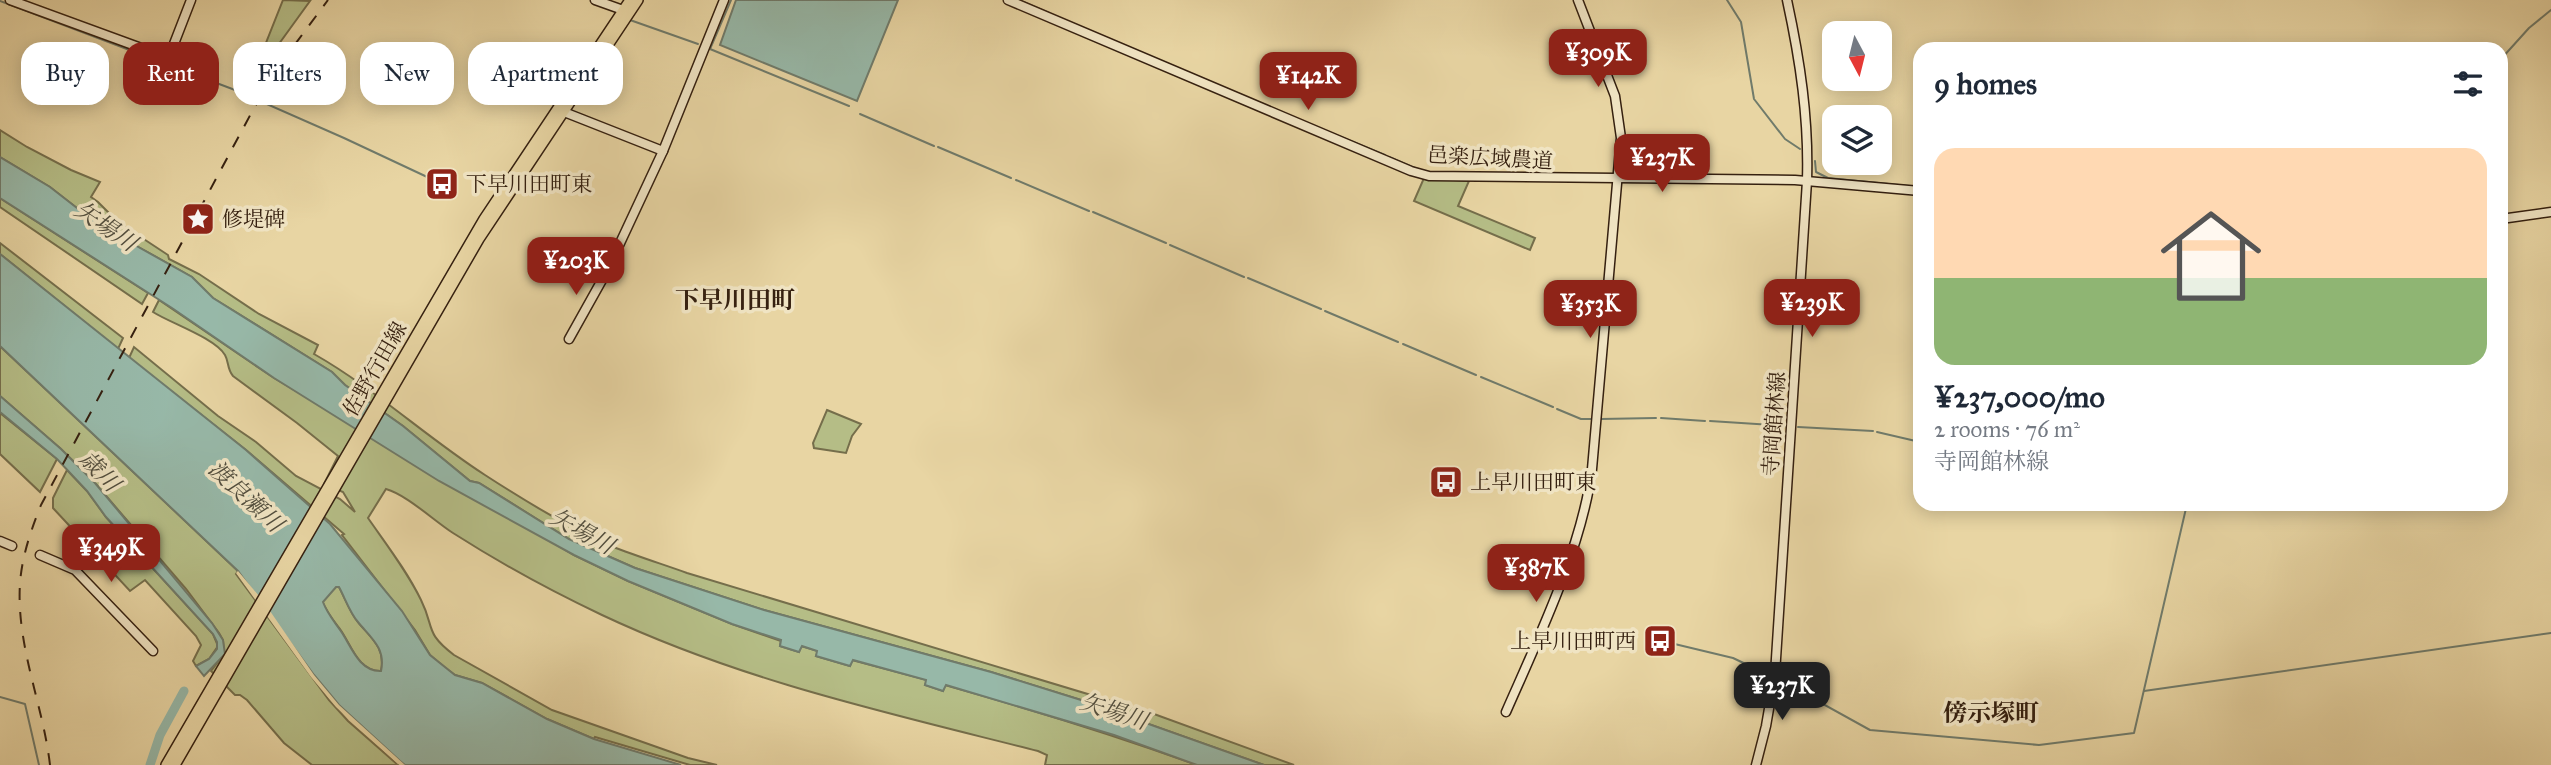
<!DOCTYPE html>
<html lang="en">
<head>
<meta charset="utf-8">
<style>
  :root { --surface:#fff; --page:#f2f2f3; --text:#1f2937; --muted:#747a83; --accent:#8f2418 }
  body { margin:0; font-family:"IM FELL Great Primer","Noto Serif JP",serif; background:var(--page); color:var(--text); height:100vh; display:flex; flex-direction:column; font-size:26px; white-space:nowrap }
  * { box-sizing:border-box; margin:0 }
  p { font-size:23px; color:var(--muted) }
  .icon { flex:none; width:38px; height:38px; fill:none; stroke:currentColor; stroke-width:2; stroke-linecap:round; stroke-linejoin:round }
  .map { position:relative; flex:1; overflow:hidden }
  .panel { position:absolute; left:1913px; top:42px; width:595px; height:469px; display:flex; flex-direction:column; background:var(--surface); border-radius:21px; box-shadow:0 4px 18px #0003 }
  .panel>* { flex:none }
  .hud { position:absolute; left:21px; top:42px; width:665px; height:63px; display:flex; gap:14px }
  .needle { width:46px; rotate:173deg }
  .buttons { position:absolute; left:1822px; top:21px; display:grid; gap:14px }
  .buttons a { display:grid; place-items:center; width:70px; height:70px; border-radius:14px; background:var(--surface); box-shadow:0 4px 18px #0003; font-size:35px }
  .price { position:absolute; translate:-50% -60px; padding:0 16px; border-radius:14px; background:var(--accent); color:#fff; font-size:23px; line-height:46px; filter:drop-shadow(0 2px 4px #0008) }
  .price::after { content:''; position:absolute; left:50%; top:42px; width:21px; height:16px; margin-left:-10px; background:inherit; clip-path:polygon(0 0,100% 0,50% 100%) }
  .price.selected { background:#222; color:#fff }
  ul { padding:0; list-style:none }
  li { display:grid; align-content:center; gap:14px; height:371px; padding:0 21px }
  li span { display:grid; place-items:center; height:217px; border-radius:21px; color:#555 }
  li>.icon { margin-inline-start:auto }
  span .icon { width:126px; height:126px; fill:#fffc; stroke-width:1 }
  li b { font-size:30px }
  h2 { display:flex; justify-content:space-between; align-items:center; height:84px; padding:0 21px; font-size:30px }
  .tag { padding:0 24px; border-radius:21px; background:var(--surface); box-shadow:0 4px 18px #0003; font-size:24px; line-height:63px }
  .tag.selected { background:var(--accent); color:#fff }
  .map>svg:first-child { display:block }
  .green { fill:#b5bd86; stroke:#756e4b; stroke-width:2 }
  .water { fill:#97b8a8; stroke:#707b6b; stroke-width:2; fill-rule:evenodd }
  .pier { fill:#e8d5a3 }
  .lines { fill:none; stroke-linecap:round; stroke-linejoin:round }
  .stream { stroke:#707b6b; stroke-width:2 }
  .river { stroke:#97b8a8; stroke-width:9 }
  .secondary-casing { stroke:#352010; stroke-width:11 }
  .primary-casing { stroke:#352010; stroke-width:12 }
  .secondary { stroke:#f0e4c3; stroke-width:8 }
  .primary { stroke:#e8d5a3; stroke-width:9 }
  .rail { stroke:#352010; stroke-width:2; stroke-dasharray:12 12; stroke-linecap:butt }
  .labels { text-anchor:middle; stroke-width:7; stroke-linejoin:round; paint-order:stroke }
  .street-label { font-size:21px; fill:#352010; stroke:#f0e4c3 }
  .poi-label { font-size:21px; fill:#352010; stroke:#f0e4c3; text-anchor:start }
  .water-label { font-size:23px; font-style:italic; fill:#524e3e; stroke:#f0e4c3 }
  .quarter-label { font-size:24px; font-weight:bold; fill:#352010; stroke:#f0e4c3 }
</style>
</head>
<body>
<div class="map">
<svg width="2551" height="765" viewBox="0 0 2551 765">
  <rect width="100%" height="100%" fill="#e8d5a3"/>
  <filter id="stains"><feTurbulence type="fractalNoise" baseFrequency=".00286" numOctaves="4"/><feColorMatrix values="0 0 0 0 .2 0 0 0 0 .09 0 0 0 0 .02 0 0 0 .5 -.17"/></filter>
  <radialGradient id="worn" r=".72"><stop offset=".6" stop-color="#630" stop-opacity="0"/><stop offset="1" stop-color="#630" stop-opacity=".3"/></radialGradient>
  <g class="green">
    <polygon points="283,0 310,1 260,70 256,68"/>
    <path d="M0 130 27 147 71 170 100 182 91 197 98 202 118 222 168 255 169 259 199 274 259 314 318 345 314 354C374 388 426 437 485 475 525 501 567 527 611 546 636 556 662 564 687 573L1154 714 1294 765H1264L1081 700 991 672 764 610 635 568 569 539 479 483 470 481 403 426 345 385 332 372 213 298 192 277 133 244 100 220 82 212 50 187 0 157Z"/>
    <polygon points="1424,178 1469,181 1458,206 1535,238 1530,250 1414,201"/>
    <polygon points="0,198 148,293 142,304 0,207"/>
    <polygon points="0,243 123,338 118,349 0,254"/>
    <path d="M159 300 274 378 574 555 628 581 732 624 781 641 780 646 799 652 801 646 818 651 816 656 850 666 852 660 927 680 925 685 943 691 945 685C1030 709 1114 735 1197 765H1045L1047 755 1038 751C888 713 742 681 602 615 551 591 500 563 453 533 433 520 407 495 386 489L368 518C386 544 407 571 421 600 435 628 424 632 454 655L552 710 688 758 717 765H690L595 737 594 739 547 719 482 683 455 675 444 667 430 655 415 630 342 535 344 534 246 450 129 358 134 347 218 416 256 442 296 476 340 499 355 512 343 492 324 484 338 456 297 423 233 376C227 369 229 362 225 355 215 338 170 323 153 312Z"/>
    <polygon points="0,346 238,571 236,574 329,700 348,721 398,765 312,765 284,743 247,700 240,695 235,695 211,671 224,654 223,640 219,633 186,589 95,483 61,449 0,396"/>
    <polygon points="827,410 861,424 852,436 846,453 814,448 813,443"/>
    <polygon points="0,413 57,459 40,492 0,454"/>
    <polygon points="67,470 87,491 106,517 213,634 218,646 209,659 196,666 193,661 201,645 196,636 145,580 130,591 53,508 53,498"/>
    <path d="M337 586 339 587C345 598 350 613 358 622 371 638 386 648 381 671 358 672 351 644 340 629 333 620 327 613 322 601Z"/>
  </g>
  <g class="water">
    <polygon points="736,0 898,0 857,101 720,45"/>
    <polygon points="0,157 50,187 82,212 100,220 133,244 192,277 213,298 332,372 345,385 403,426 470,481 479,483 569,539 635,568 764,610 991,672 1081,700 1264,765 1197,765 1114,735 946,685 943,691 925,685 926,680 853,660 850,666 816,656 817,651 802,646 799,652 780,646 781,640 732,624 628,581 574,555 439,481 274,378 172,308 0,198"/>
    <path d="M0 254 246 450 330 524 402 611 430 655 455 675 482 683 547 719 594 739 681 765H405L400 761 339 705 314 675 238 571 0 346ZM336 587H339C345 598 350 613 358 622 371 638 386 648 381 671 358 672 350 643 340 630 333 620 327 613 323 602Z"/>
    <polygon points="0,396 61,449 95,483 212,623 223,640 225,654 204,676 196,666 209,659 217,649 217,642 213,634 106,517 87,491 57,459 0,412"/>
  </g>
  <polygon class="pier" points="312,504 325,515 270,611 314,675 339,705 405,765 398,764 336,707 311,677 236,573 238,571 259,596"/>
  <g class="lines">
    <g class="stream">
      <polyline points="731,0 710,49 849,106"/>
      <polyline points="1019,0 1049,13"/>
      <polyline points="1727,0 1741,22 1754,99 1785,139 1800,149"/>
      <polyline points="0,1 235,90 344,138 440,183"/>
      <polyline points="630,20 698,44"/>
      <polyline points="2501,59 2529,28 2551,10"/>
      <polyline points="860,114 934,146"/>
      <polyline points="1331,133 1385,155"/>
      <polyline points="938,147 1011,178"/>
      <polyline points="1389,157 1417,169"/>
      <polyline points="1815,161 1816,172 1828,178 1919,187"/>
      <polyline points="1016,180 1089,211"/>
      <polyline points="1093,212 1166,243"/>
      <polyline points="1170,245 1244,277"/>
      <polyline points="1248,278 1321,309"/>
      <polyline points="1325,311 1398,342"/>
      <polyline points="1403,344 1476,375"/>
      <polyline points="1481,377 1553,407"/>
      <polyline points="1557,409 1581,419 1593,419"/>
      <polyline points="1661,418 1705,421"/>
      <polyline points="1601,419 1656,418"/>
      <polyline points="1710,421 1786,426"/>
      <polyline points="1798,427 1873,431"/>
      <polyline points="1877,432 1920,442"/>
      <polyline points="1658,640 1733,658 1771,676"/>
      <polyline points="1776,678 1870,730 2039,745 2134,733 2187,504"/>
      <polyline points="2144,691 2551,633"/>
      <polyline points="0,697 25,704 39,765"/>
    </g>
    <polyline class="river" points="150,765 160,735 184,691"/>
    <defs>
      <g id="secondary">
        <polyline points="10,0 163,56 172,49 191,0"/>
        <polyline points="595,0 623,10"/>
        <polyline points="1008,0 1411,171 1429,176 1795,180 1920,191"/>
        <polyline points="564,112 663,151"/>
        <polyline points="2501,219 2551,212"/>
        <polyline points="569,339 607,271 663,151 724,0"/>
        <polyline points="0,541 12,546"/>
        <polyline points="40,555 75,570 153,651"/>
        <path d="M1506 712C1538 639 1582 548 1592 469L1621 138 1615 96 1578 0"/>
        <path d="M1756 765 1766 726 1775 674 1807 181C1809 119 1800 60 1787 0"/>
      </g>
      <g id="primary">
        <polyline points="166,765 484,219 630,0"/>
        <polyline points="175,765 479,239 638,0"/>
      </g>
    </defs>
    <use href="#secondary" class="secondary-casing"/>
    <use href="#primary" class="primary-casing"/>
    <use href="#secondary" class="secondary"/>
    <use href="#primary" class="primary"/>
    <path class="rail" d="M50 765C43 704 16 646 20 583 22 556 31 530 41 505L254 108 293 47 328 0"/>
  </g>
  <defs>
    <symbol id="bus-square" viewBox="-11 -11 22 22"><rect x="-9" y="-9" width="18" height="18" rx="4" fill="#8f2418" stroke="#f0e4c3"/><path d="M-5-6H5V4H4V6H2V4H-2V6H-4V4H-5ZM-3.5-4V0h7V-4ZM-3.5 1.2v1.5H-2V1.2ZM2 1.2v1.5H3.5V1.2Z" fill="#fff"/></symbol>
    <symbol id="sight-square" viewBox="-11 -11 22 22"><rect x="-9" y="-9" width="18" height="18" rx="4" fill="#8f2418" stroke="#f0e4c3"/><path d="M0-6L1.8-2.2L6-1.7L2.9 1.2L3.7 5.4L0 3.3L-3.7 5.4L-2.9 1.2L-6-1.7L-1.8-2.2Z" fill="#fff"/></symbol>
  </defs>
  <g fill-rule="evenodd">
    <use href="#bus-square" x="423" y="165" width="38" height="38"/>
    <use href="#sight-square" x="179" y="200" width="38" height="38"/>
    <use href="#bus-square" x="1427" y="463" width="38" height="38"/>
    <use href="#bus-square" x="1641" y="622" width="38" height="38"/>
  </g>
  <g class="labels">
    <g class="street-label">
      <text transform="translate(1490 158) rotate(3)" y="7">邑楽広域農道</text>
      <text transform="translate(375 369) rotate(-60)" y="7">佐野行田線</text>
      <text transform="translate(1774 424) rotate(-86)" y="7">寺岡館林線</text>
    </g>
    <g class="poi-label">
      <text x="466" y="191">下早川田町東</text>
      <text x="222" y="226">修堤碑</text>
      <text x="1470" y="489">上早川田町東</text>
      <text x="1636" y="648" text-anchor="end">上早川田町西</text>
    </g>
    <g class="water-label">
      <text transform="translate(106 226) rotate(34)" y="8">矢場川</text>
      <text transform="translate(100 471) rotate(46)" y="8">歳川</text>
      <text transform="translate(246 496) rotate(43)" y="8">渡良瀬川</text>
      <text transform="translate(582 531) rotate(29)" y="8">矢場川</text>
      <text transform="translate(1114 711) rotate(18)" y="8">矢場川</text>
    </g>
    <g class="quarter-label">
      <text x="735" y="308">下早川田町</text>
      <text x="1991" y="721">傍示塚町</text>
    </g>
  </g>
  <rect width="100%" height="100%" filter="url(#stains)"/>
  <rect width="100%" height="100%" fill="url(#worn)"/>
</svg>
<div class="buttons">
<a><svg class="needle" viewBox="-14 -14 28 28"><path d="M0-13l5 13h-10z" fill="#e53935"/><path d="M0 13l5-13h-10z" fill="#747a83"/></svg></a>
<a><svg class="icon" aria-label="layers" viewBox="0 0 24 24"><path d="M12 4l9 5-9 5-9-5zM3 14l9 5 9-5"/></svg></a>
</div>
<b class="price" style="left:1598px;top:89px">¥309K</b>
<b class="price" style="left:1308px;top:112px">¥142K</b>
<b class="price" style="left:1662px;top:194px">¥237K</b>
<b class="price" style="left:576px;top:297px">¥203K</b>
<b class="price" style="left:1812px;top:339px">¥239K</b>
<b class="price" style="left:1590px;top:340px">¥353K</b>
<b class="price" style="left:111px;top:584px">¥349K</b>
<b class="price" style="left:1536px;top:604px">¥387K</b>
<b class="price selected" style="left:1782px;top:722px">¥237K</b>
<div class="hud">
<a class="tag">Buy</a>
<a class="tag selected">Rent</a>
<a class="tag">Filters</a>
<a class="tag">New</a>
<a class="tag">Apartment</a>
</div>
<section class="panel">
<h2>9 homes<svg class="icon" aria-label="filters" viewBox="0 0 24 24"><path d="M4 7h16M4 17h16"/><circle cx="9" cy="7" r="2"/><circle cx="15" cy="17" r="2"/></svg></h2>
<ul>
<li><span style="background:linear-gradient(#ffd9b3 60%,#8fb573 0)"><svg class="icon" aria-label="home" viewBox="0 0 24 24"><path d="M3 11l9-7 9 7M6 9v11h12V9"/></svg></span><div><b>¥237,000/mo</b><p>2 rooms · 76 m²</p><p>寺岡館林線</p></div></li>
</ul>
</section>
</div>
</body>
</html>
